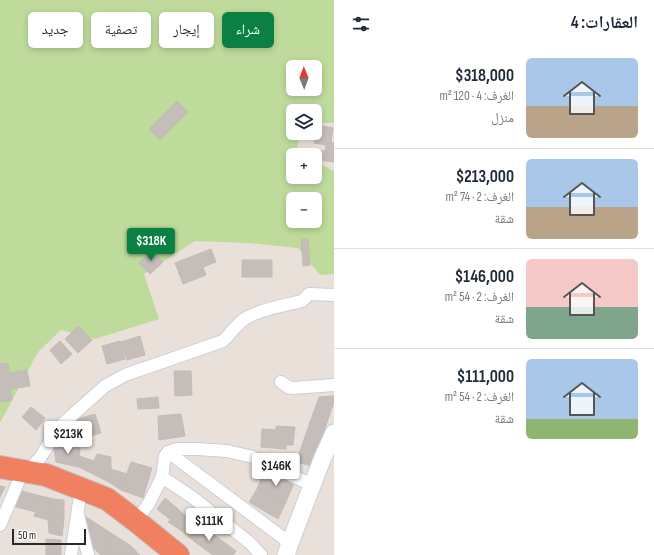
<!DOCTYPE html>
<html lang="ar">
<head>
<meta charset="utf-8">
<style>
  :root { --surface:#fff; --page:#f2f2f3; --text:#1f2937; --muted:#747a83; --line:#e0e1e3; --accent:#0b8043 }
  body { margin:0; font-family:"Sofia Sans Condensed","Noto Naskh Arabic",sans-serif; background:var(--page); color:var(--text); direction:rtl; height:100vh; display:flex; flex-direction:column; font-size:15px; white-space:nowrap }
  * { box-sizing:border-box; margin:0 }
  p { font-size:13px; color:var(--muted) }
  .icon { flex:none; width:22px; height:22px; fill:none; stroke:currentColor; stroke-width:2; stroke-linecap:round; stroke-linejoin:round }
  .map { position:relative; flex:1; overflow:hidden; direction:ltr }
  .panel { display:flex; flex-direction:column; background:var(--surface); width:320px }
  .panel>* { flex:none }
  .hud { position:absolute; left:12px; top:12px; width:262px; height:36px; direction:rtl; display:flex; gap:8px }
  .needle { width:26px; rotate:359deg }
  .buttons { position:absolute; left:286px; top:60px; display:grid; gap:8px }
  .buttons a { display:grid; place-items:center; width:36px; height:36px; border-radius:6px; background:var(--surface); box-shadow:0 2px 6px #0003; font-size:20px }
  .scale { position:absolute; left:12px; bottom:10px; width:74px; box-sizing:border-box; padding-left:4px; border:2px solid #282828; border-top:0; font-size:11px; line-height:14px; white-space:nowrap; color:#282828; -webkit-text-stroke:3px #fff; paint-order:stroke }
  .price { position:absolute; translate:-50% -34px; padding:0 9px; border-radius:4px; background:#fff; color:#222; font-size:13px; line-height:26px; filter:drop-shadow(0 1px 2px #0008) }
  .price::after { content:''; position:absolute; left:50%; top:24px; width:12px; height:9px; margin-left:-6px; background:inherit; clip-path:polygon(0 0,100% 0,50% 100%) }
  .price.on { background:var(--accent); color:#fff }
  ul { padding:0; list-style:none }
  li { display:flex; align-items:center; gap:12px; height:100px; padding:0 16px }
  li+li { border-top:1px solid var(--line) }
  li span { display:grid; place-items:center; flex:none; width:112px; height:80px; border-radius:6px; color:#555 }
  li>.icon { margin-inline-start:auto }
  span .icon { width:48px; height:48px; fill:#fffc; stroke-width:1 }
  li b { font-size:17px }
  h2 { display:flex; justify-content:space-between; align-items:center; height:48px; padding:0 16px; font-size:17px }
  .tag { padding:0 14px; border-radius:6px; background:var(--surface); box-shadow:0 2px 6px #0003; font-size:14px; line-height:36px }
  .tag.on { background:var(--accent); color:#fff }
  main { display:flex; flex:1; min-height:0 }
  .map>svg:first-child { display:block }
  .green { fill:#bedb9b; fill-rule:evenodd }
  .building { fill:#c4bdba; stroke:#c4bbb5 }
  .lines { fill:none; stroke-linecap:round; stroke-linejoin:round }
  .street-casing { stroke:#c9cfd9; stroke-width:14 }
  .secondary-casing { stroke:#c9cfd9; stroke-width:19 }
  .highway-casing { stroke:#bebebe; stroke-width:24 }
  .street { stroke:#fff; stroke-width:12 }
  .secondary { stroke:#fff; stroke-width:17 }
  .highway { stroke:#f0805f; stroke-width:22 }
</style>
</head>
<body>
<main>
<section class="panel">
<h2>العقارات: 4<svg class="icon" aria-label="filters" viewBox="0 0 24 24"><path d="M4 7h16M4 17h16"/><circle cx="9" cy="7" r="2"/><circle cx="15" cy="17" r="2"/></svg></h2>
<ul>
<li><span style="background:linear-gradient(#a9c7e8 60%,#b9a48a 0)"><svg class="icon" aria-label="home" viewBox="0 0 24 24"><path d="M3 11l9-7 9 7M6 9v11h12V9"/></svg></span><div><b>$318,000</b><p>الغرف: 4 · 120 m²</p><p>منزل</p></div></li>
<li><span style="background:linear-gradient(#a9c7e8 60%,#b9a48a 0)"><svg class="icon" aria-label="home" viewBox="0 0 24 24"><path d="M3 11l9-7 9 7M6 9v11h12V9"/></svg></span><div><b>$213,000</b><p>الغرف: 2 · 74 m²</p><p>شقة</p></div></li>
<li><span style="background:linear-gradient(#f6c9c9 60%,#7fa58c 0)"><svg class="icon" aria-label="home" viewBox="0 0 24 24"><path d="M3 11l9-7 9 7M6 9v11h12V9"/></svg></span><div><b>$146,000</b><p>الغرف: 2 · 54 m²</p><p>شقة</p></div></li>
<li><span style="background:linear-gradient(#a9c7e8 75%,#8fb573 0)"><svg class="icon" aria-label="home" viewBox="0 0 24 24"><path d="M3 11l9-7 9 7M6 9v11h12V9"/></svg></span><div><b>$111,000</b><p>الغرف: 2 · 54 m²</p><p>شقة</p></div></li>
</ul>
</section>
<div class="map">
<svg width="334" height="555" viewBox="0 0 334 555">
  <rect width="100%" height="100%" fill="#e9e0da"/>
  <path class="green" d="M0 0H334V123H315V111H293V133H299L297 151 304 155H293V177H315V161L334 171V274L320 275 298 248 248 243 195 241 144 274 159 319 95 339 61 330 38 352 0 423ZM293 67H315V89H293ZM293 199H315V221H293Z"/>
  <g class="building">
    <polygon points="177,101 188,112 160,140 149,129"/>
    <polygon points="317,125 333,128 331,142 334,143 334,162 319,160 320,151 325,151 326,145 314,143"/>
    <polygon points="159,233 166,241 157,249 150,241"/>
    <polygon points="301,239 308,239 310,265 303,266"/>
    <polygon points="211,249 216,262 203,267 206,275 183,284 175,263"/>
    <polygon points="152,251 163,262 150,274 139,263"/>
    <rect x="242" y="260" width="30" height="17"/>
    <polygon points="78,326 92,340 78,353 65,339"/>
    <polygon points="140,336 145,355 127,360 121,342"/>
    <polygon points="60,341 72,354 61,364 50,350"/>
    <polygon points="120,341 125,359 107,364 102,346"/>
    <polygon points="8,363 9,373 27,370 30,386 10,389 12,400 0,402 0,364"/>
    <polygon points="174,371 191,371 192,395 175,396"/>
    <polygon points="334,396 334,402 312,466 296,462 319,397"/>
    <polygon points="158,397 159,408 138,409 137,399"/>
    <polygon points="31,407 45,418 36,430 22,417"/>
    <polygon points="95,414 101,433 83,438 77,419"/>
    <polygon points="181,414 185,436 159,440 158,416"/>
    <polygon points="276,426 295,427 293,445 286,445 286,449 261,447 262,429 276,430"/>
    <polygon points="80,445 79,467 56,462 54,448"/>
    <polygon points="97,454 111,457 111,469 107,481 79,467 79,456 94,461"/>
    <polygon points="131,462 152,468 143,498 121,490"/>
    <polygon points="111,469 127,474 121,490 107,481"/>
    <polygon points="264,472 295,481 285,504 257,489"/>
    <polygon points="0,486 5,487 0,497"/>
    <polygon points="257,489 285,504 278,519 249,502"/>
    <polygon points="17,490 41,496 36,512 12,506"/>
    <polygon points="41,496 53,499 52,519 48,520 34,516"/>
    <polygon points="165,498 178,509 171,520 157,509"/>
    <polygon points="53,499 64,500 64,519 52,519"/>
    <polygon points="178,509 190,520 182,531 168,522 171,520"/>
    <polygon points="83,515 114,535 102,555 101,555 89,544"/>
    <polygon points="64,519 62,536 49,533 48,520"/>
    <polygon points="190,520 204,528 195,542 182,531"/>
    <polygon points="204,528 224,542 213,555 195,542"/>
    <polygon points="114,535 131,546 124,555 102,555"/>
    <polygon points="46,539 61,540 61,555 46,555"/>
    <polygon points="224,542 236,551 233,555 213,555"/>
    <polygon points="131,546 140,555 124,555"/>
  </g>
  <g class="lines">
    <defs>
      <g id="street">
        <polyline points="281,382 288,387 293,388 334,385"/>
        <polyline points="162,477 165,456 168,452"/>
        <polyline points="78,515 88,555"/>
        <polyline points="136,521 149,503 162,477 192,497 250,543 261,555"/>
        <path d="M0 525 23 471 29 469 40 458 59 427 105 386 125 375 223 341C232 333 237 322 248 317 262 309 286 305 302 301L309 294 334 295"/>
        <polyline points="290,543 168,452 177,449 198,449 227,451 253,457 312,485"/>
        <polyline points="71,555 81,489"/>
      </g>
      <polyline id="secondary" points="286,555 290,543 323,457 334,433"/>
      <polyline id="highway" points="0,467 46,475 107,499 136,521 178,555"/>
    </defs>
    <use href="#street" class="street-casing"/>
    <use href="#secondary" class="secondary-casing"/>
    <use href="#highway" class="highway-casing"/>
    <use href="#street" class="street"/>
    <use href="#secondary" class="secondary"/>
    <use href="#highway" class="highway"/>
  </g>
</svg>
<div class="buttons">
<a><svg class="needle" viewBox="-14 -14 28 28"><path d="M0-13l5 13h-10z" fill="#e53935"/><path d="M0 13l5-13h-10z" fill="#747a83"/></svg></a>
<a><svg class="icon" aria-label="layers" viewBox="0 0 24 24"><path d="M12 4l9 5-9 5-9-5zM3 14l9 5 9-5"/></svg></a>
<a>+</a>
<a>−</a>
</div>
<div class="scale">50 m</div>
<b class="price on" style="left:151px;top:262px">$318K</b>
<b class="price" style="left:68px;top:455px">$213K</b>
<b class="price" style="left:276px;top:487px">$146K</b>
<b class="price" style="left:209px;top:542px">$111K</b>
<div class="hud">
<a class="tag on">شراء</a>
<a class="tag">إيجار</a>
<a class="tag">تصفية</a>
<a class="tag">جديد</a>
</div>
</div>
</main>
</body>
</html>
